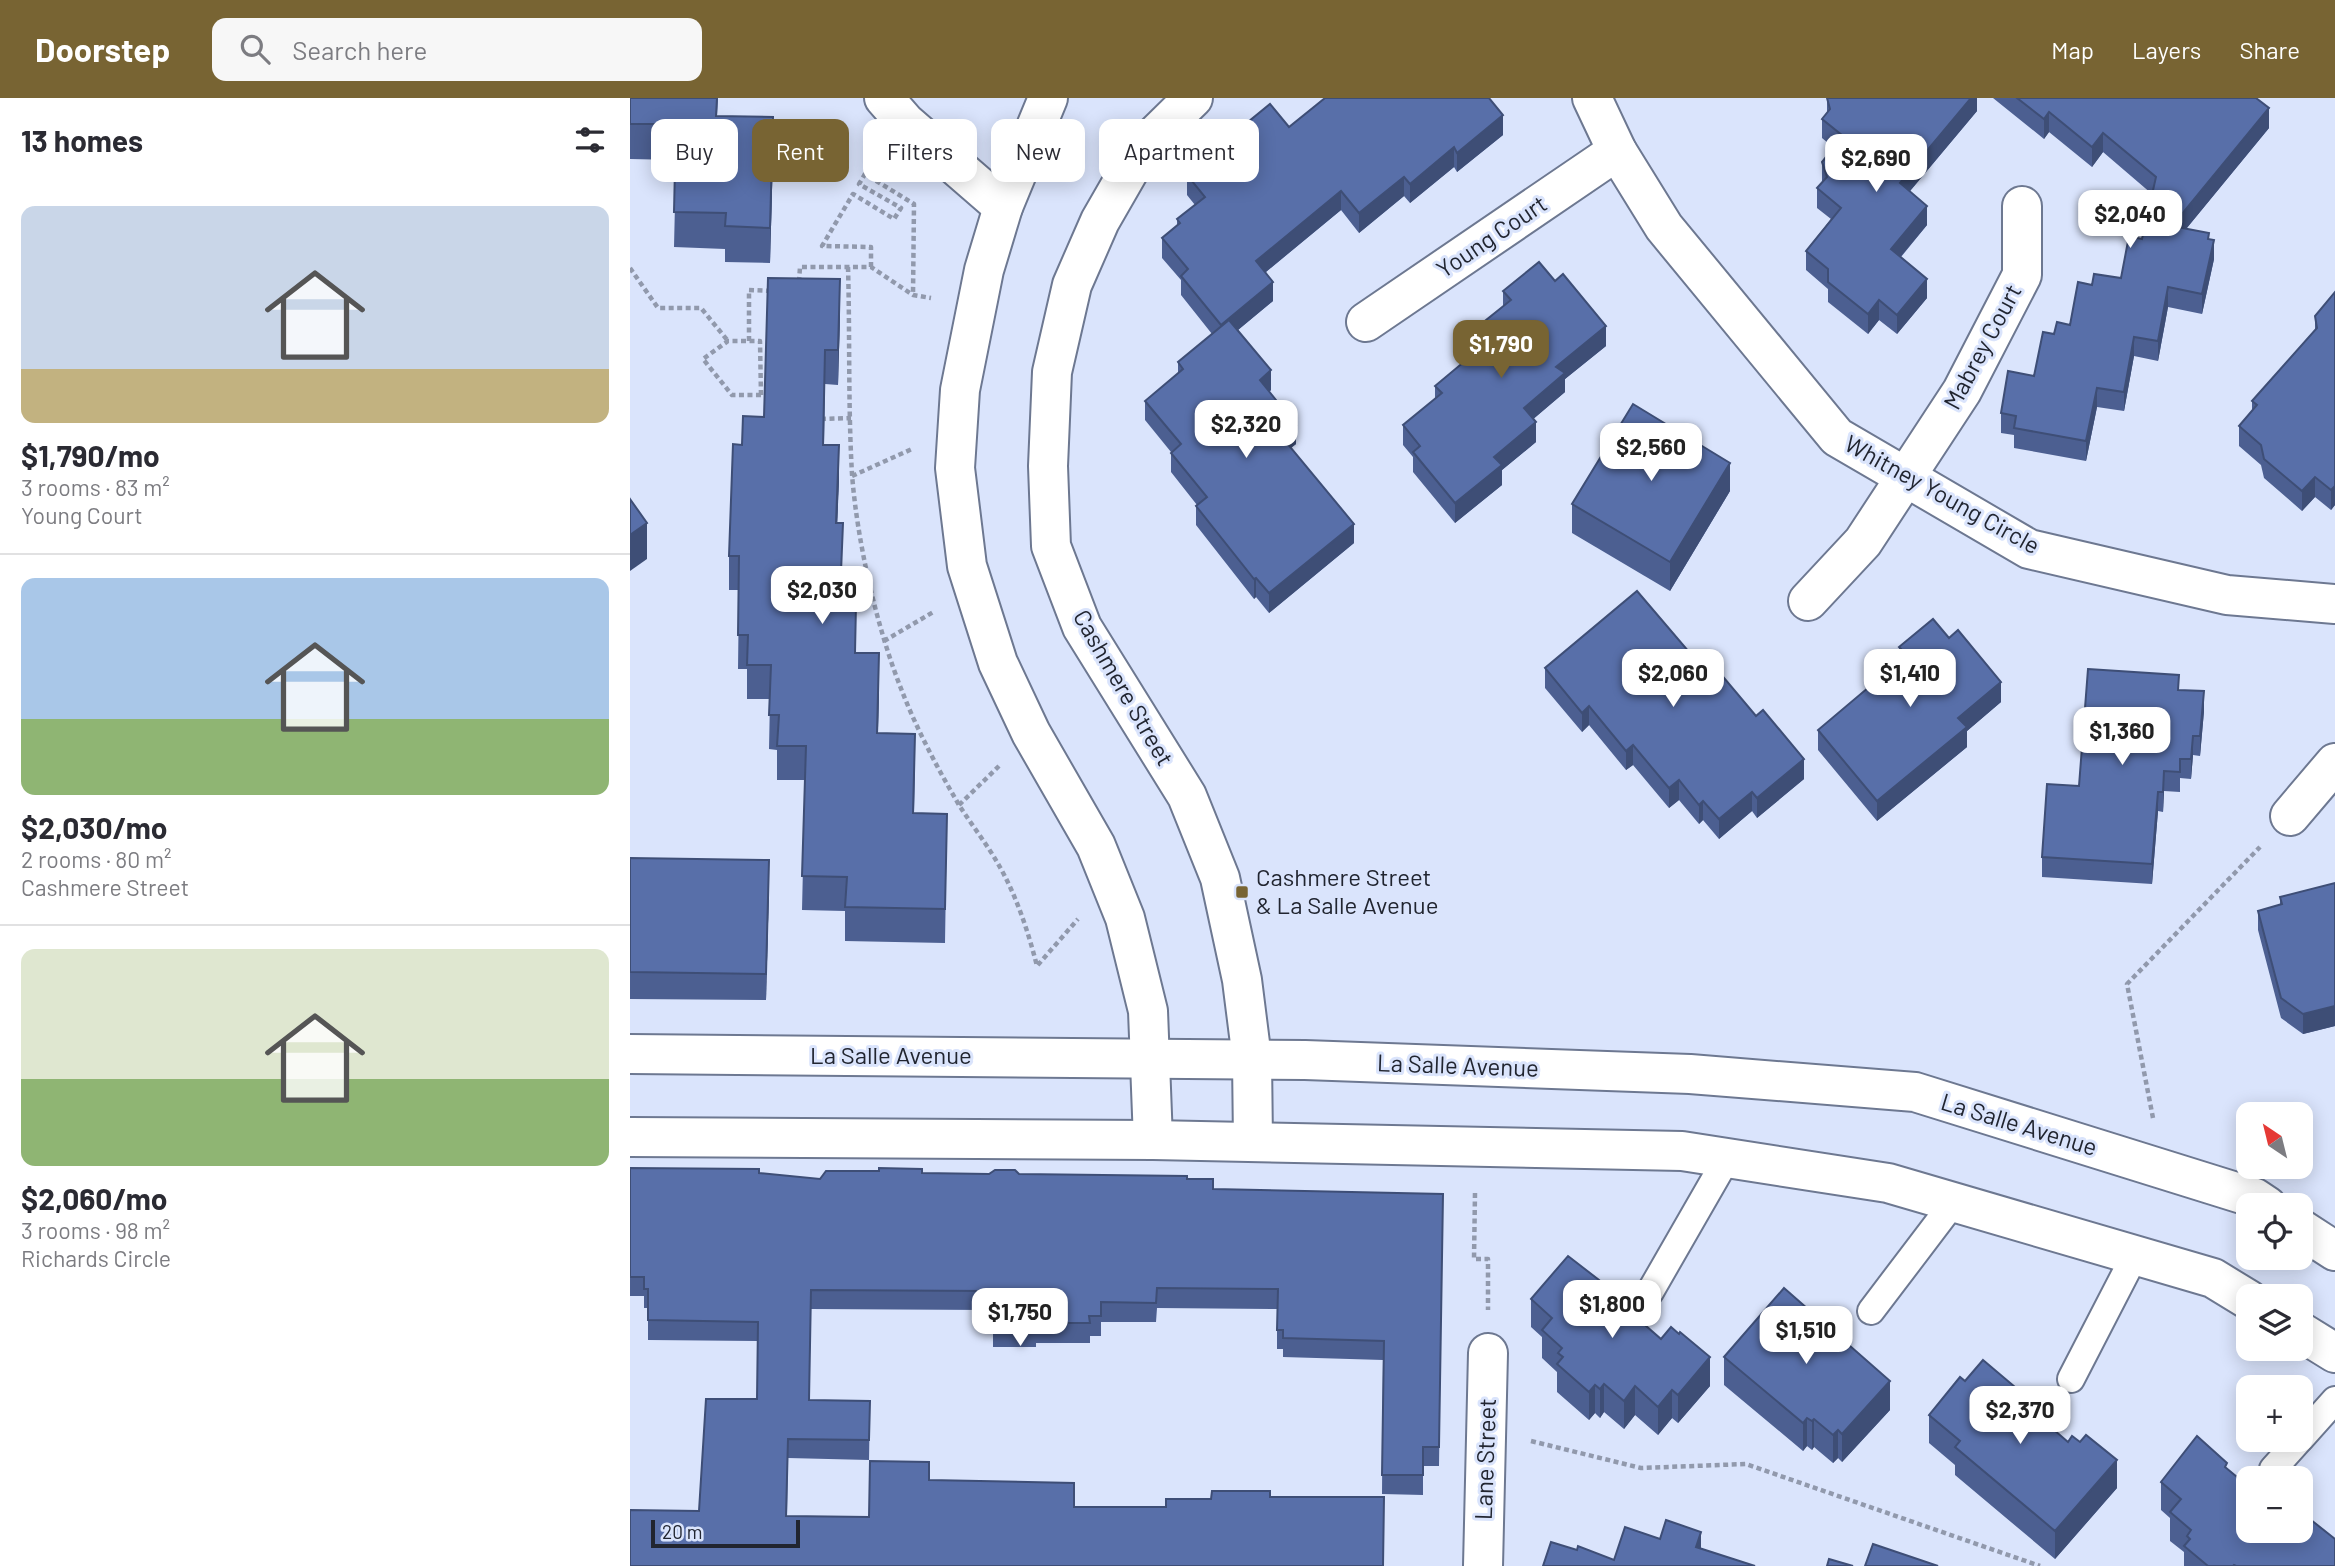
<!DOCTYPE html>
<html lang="en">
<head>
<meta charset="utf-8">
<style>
  :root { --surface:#fff; --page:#f7f7f7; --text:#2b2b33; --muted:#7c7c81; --line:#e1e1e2; --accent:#786433 }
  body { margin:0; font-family:Barlow,sans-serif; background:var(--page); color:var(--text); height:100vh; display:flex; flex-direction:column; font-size:26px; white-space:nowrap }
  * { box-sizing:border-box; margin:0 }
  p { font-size:23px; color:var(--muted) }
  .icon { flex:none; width:38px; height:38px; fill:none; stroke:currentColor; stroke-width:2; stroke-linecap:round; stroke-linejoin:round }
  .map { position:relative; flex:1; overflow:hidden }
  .side { display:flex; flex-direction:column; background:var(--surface); width:630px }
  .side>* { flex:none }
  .hud { position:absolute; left:21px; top:21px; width:665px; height:63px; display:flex; gap:14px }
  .needle { width:46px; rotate:325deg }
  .controls { position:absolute; left:1606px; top:1004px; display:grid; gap:14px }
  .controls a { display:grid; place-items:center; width:77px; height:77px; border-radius:14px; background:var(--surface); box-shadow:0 4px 18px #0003; font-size:35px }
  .scale { position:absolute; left:21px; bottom:18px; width:149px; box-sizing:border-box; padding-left:7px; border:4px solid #212530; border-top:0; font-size:19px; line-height:24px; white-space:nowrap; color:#212530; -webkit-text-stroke:5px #dae4fc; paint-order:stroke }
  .price { position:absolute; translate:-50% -60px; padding:0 16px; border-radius:14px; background:#fff; color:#222; font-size:23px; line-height:46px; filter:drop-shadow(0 2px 4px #0008) }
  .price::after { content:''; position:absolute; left:50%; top:42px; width:21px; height:16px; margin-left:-10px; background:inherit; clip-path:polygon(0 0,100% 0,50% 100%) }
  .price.active { background:var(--accent); color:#fff }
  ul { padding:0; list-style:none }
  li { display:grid; align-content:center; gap:14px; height:371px; padding:0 21px }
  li+li { border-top:2px solid var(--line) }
  li span { display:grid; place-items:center; height:217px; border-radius:14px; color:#555 }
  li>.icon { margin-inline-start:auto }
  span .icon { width:126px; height:126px; fill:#fffc; stroke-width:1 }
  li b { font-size:30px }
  h2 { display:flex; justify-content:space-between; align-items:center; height:84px; padding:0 21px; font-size:30px }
  .pill { padding:0 24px; border-radius:14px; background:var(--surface); box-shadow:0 4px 18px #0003; font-size:24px; line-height:63px }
  .pill.active { background:var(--accent); color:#fff }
  header { display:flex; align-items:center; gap:42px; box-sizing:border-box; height:98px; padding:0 35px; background:var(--accent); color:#fff }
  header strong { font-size:33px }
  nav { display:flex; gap:38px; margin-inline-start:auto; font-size:24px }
  .search { width:490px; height:63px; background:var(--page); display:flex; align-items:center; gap:18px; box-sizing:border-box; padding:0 24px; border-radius:14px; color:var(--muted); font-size:26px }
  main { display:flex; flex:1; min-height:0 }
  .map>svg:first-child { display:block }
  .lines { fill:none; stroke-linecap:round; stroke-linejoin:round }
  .service-casing { stroke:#6d7891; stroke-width:30 }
  .minor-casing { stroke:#6d7891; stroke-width:42 }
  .path { stroke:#9199ac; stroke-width:4.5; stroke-dasharray:5 3.5; stroke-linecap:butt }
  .service { stroke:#fff; stroke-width:26 }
  .minor { stroke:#fff; stroke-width:38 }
  .wall { fill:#4c5f91 }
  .shaded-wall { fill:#3e4e76 }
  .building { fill:#586fa9; stroke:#3e4e76; stroke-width:2 }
  .poi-dot { fill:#786433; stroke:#dae4fc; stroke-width:2.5 }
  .labels { text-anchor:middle; stroke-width:6; stroke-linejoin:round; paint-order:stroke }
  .street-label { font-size:24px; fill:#212530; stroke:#dae4fc }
  .poi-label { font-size:24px; fill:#212530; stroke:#dae4fc; text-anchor:start }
</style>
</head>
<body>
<header>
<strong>Doorstep</strong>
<div class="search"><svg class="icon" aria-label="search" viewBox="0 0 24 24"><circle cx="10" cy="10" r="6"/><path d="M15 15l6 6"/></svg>Search here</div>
<nav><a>Map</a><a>Layers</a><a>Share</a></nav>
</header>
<main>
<section class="side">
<h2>13 homes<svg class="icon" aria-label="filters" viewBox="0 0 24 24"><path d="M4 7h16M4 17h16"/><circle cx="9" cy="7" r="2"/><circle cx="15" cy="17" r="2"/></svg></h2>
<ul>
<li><span style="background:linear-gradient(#c9d6e8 75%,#c2b280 0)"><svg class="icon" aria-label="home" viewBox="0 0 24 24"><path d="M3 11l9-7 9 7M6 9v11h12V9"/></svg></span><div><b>$1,790/mo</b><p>3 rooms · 83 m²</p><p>Young Court</p></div></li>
<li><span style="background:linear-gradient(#a9c7e8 65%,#8fb573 0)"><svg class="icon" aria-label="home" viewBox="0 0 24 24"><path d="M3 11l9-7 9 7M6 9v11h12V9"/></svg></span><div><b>$2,030/mo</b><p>2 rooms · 80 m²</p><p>Cashmere Street</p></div></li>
<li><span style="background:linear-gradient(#dfe7d0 60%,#8fb573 0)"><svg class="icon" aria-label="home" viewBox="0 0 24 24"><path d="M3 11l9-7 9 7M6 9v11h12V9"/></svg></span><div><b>$2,060/mo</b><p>3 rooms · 98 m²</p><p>Richards Circle</p></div></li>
</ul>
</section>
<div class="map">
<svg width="1705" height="1468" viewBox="0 0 1705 1468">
  <rect width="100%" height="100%" fill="#dae4fc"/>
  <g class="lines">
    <defs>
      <g id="service">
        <polyline points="1020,1194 1097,1060"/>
        <polyline points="1241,1213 1323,1105"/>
        <polyline points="1441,1281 1505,1157"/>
        <polyline points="1671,1340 1705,1302"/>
        <polyline points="1643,1371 1669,1342"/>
      </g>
      <g id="minor">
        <polyline points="254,0 275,24 373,109"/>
        <polyline points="418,0 373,109 354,172 330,292 325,370 337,468 368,565 401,635 466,748 495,820 518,913 523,1042"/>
        <polyline points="563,0 512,50 470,123 442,187 422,274 418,368 421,448 452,529 557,698 590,780 612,882 622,961 623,1044"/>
        <polyline points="962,0 987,53 1034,129 1207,339 1399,451 1597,497 1705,506"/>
        <polyline points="736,224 987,53"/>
        <polyline points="1178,503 1233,444 1332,293 1392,177 1392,108"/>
        <polyline points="1660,718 1705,665"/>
        <polyline points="0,956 675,962 1060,976 1285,994 1625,1100 1637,1108"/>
        <polyline points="0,1039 523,1042 1052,1053 1258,1085 1583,1180 1619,1202"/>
        <polyline points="1671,1131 1705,1153"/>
        <polyline points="1671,1234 1705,1255"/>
        <polyline points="853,1468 858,1255"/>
      </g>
    </defs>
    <use href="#service" class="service-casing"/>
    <use href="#minor" class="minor-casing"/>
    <g class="path">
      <path d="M218 169C220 238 218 308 222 376 227 443 247 531 272 593 287 632 308 671 329 707 341 726 356 745 367 764 386 796 398 833 407 868L448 821"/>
      <polyline points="241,169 241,149 192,148 223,96 264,121 271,110 229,86 235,76 284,106 283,197"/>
      <polyline points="0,170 28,210 71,210 98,243"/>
      <polyline points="169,184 170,169 241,169 283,197 301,200"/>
      <polyline points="119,243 119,192 144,193"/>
      <polyline points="131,297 130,243 98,243 73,261 102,297 139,297"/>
      <polyline points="191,321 221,320"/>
      <polyline points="222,378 282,351"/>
      <polyline points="254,543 305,513"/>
      <polyline points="329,707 369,668"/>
      <polyline points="1523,1020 1497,886 1630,749"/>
      <polyline points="845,1095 844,1161 858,1161 858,1212"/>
      <polyline points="901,1343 1011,1370 1116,1366 1410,1468"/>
    </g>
    <use href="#service" class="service"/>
    <use href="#minor" class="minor"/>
  </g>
  <g class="wall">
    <polygon points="0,0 88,0 87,18 143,55 140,165 95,164 95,151 44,149 46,62 0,61"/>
    <polygon points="1197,0 1347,0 1347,13 1280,93 1297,127 1271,159 1297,200 1267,236 1249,222 1238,236 1198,204 1198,191 1176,172 1176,153 1201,121 1187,110 1187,90 1192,85 1192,64 1204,50 1192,40 1192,21 1197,15"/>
    <polygon points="1363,0 1626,0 1639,30 1556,131 1579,141 1584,161 1572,216 1538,209 1528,263 1504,258 1494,313 1467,309 1456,363 1384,350 1384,337 1371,335 1371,315 1404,278 1424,236 1440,227 1462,187 1491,180 1512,141 1522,96 1473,54 1462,69 1419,34 1414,41"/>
    <polygon points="659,29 873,37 827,74 824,69 780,105 774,98 729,135 711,112 636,174 643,203 608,232 641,292 639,294 666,346 661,350 724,445 639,515 626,499 624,501 566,427 566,408 567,407 541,374 541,354 515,322 515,303 548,276 548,264 582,236 551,197 551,182 532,160 532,140 547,128 547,121 565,107 557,97 557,77 569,68 569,64"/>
    <polygon points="873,193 976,248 935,281 935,294 903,321 906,344 872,372 872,387 825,425 783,374 783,359 773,347 773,327 805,301 805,288 837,261 835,259 835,239 873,208"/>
    <polygon points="1705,194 1705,407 1701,412 1685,399 1672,413 1634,380 1631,367 1609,348 1609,328 1622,313 1622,303 1685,233 1685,218"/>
    <polygon points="210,216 208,287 195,286 194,347 209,381 207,425 212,474 226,555 249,589 248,635 285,671 284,715 317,716 315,845 215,843 215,813 172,812 175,682 147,682 147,652 139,651 140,601 117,601 117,571 108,571 109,492 99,492 99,458 112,347"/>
    <polygon points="1100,393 1040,493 942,435 942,406"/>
    <polygon points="1319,540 1371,604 1337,633 1337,649 1247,723 1188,652 1188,632 1269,563 1269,549"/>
    <polygon points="915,570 1174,681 1127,720 1122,713 1089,741 1073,722 1069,726 1049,702 1039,710 1003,667 996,672 959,627 952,634 915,590"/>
    <polygon points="1549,592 1574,613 1570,658 1563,657 1561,681 1550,680 1550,694 1534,693 1533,714 1528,713 1522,786 1412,779 1412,759 1449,688"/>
    <polygon points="0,760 139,788 136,902 0,901"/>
    <polygon points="1705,785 1705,928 1673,936 1651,920 1628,832 1628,813 1650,807 1650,799"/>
    <polygon points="0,1070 129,1075 190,1081 292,1075 389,1076 557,1081 583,1091 813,1096 809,1368 793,1368 793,1397 752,1396 753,1262 653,1259 653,1251 647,1251 647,1211 527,1210 526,1224 471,1224 471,1238 460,1238 460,1245 406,1245 406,1249 363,1249 363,1222 357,1221 357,1212 181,1211 179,1302 240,1303 239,1362 158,1360 157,1418 239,1419 299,1382 444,1409 536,1409 581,1401 640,1399 754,1468 69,1413 127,1301 127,1243 18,1242 18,1210 14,1210 14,1198 0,1198"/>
    <polygon points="969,1187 1080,1288 1048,1325 1042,1320 1028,1337 1005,1317 994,1331 974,1314 970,1320 965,1315 959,1322 927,1294 927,1274 912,1260 912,1239 901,1229 901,1201"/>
    <polygon points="1094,1259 1260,1312 1212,1364 1208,1360 1203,1365 1184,1349 1182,1352 1177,1348 1173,1353 1094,1287"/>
    <polygon points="1335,1283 1385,1299 1487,1390 1425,1461 1325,1377 1325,1367 1299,1345 1299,1317"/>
    <polygon points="1597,1371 1705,1468 1554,1468 1554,1454 1540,1443 1540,1420 1531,1412 1531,1384"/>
  </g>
  <g class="shaded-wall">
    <polygon points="1341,0 1347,0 1347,13 1270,105 1270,85"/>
    <polygon points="1639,10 1639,30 1542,148 1542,128"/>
    <polygon points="1419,14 1419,34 1414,41 1414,21"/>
    <polygon points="873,17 873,37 827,74 827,55"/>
    <polygon points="143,19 143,55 140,165 140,130"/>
    <polygon points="1473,35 1473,54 1462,69 1462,49"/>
    <polygon points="824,49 824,69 780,105 780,86"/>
    <polygon points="774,79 774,98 729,135 729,115"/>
    <polygon points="711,93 711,112 626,182 626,163"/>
    <polygon points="1297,108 1297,127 1261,170 1261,151"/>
    <polygon points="1584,142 1584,161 1572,216 1572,196"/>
    <polygon points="210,181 210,216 208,287 208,252"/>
    <polygon points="1297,181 1297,200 1267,236 1267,217"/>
    <polygon points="643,184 643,203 591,246 591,227"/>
    <polygon points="1538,189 1538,209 1528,263 1528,243"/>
    <polygon points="1249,202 1249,222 1238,236 1238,216"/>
    <polygon points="976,228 976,248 935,281 935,294 894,329 894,310 926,269"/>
    <polygon points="1504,239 1504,258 1494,313 1494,294"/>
    <polygon points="641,272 641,292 630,302 630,282"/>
    <polygon points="1467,290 1467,309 1456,363 1456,343"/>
    <polygon points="906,324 906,344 872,372 872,387 825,425 825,405 864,359"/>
    <polygon points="666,327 666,346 651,357 651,338"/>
    <polygon points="209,347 209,381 206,459 206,425"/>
    <polygon points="1100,365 1100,393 1040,493 1040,464"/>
    <polygon points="1685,379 1685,399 1672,413 1672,393"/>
    <polygon points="1705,388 1705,407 1701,412 1701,392"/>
    <polygon points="17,425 17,461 0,473 0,437"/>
    <polygon points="724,426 724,445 639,515 639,495"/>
    <polygon points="626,480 626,499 624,501 624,481"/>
    <polygon points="249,555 249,589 247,670 247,635"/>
    <polygon points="1371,584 1371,604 1337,633 1337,649 1247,723 1247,703 1328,620"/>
    <polygon points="1574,593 1574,613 1570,658 1570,638"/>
    <polygon points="959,608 959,627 952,634 952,615"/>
    <polygon points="1563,638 1563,657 1561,681 1561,661"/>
    <polygon points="1003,647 1003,667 996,672 996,653"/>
    <polygon points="1174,661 1174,681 1127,720 1127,700"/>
    <polygon points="1534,673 1534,693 1533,714 1533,694"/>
    <polygon points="1049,682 1049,702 1039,710 1039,690"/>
    <polygon points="1122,694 1122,713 1089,741 1089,721"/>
    <polygon points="1528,694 1528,713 1522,786 1522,766"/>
    <polygon points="1073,703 1073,722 1069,726 1069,707"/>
    <polygon points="139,762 139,788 136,902 136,876"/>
    <polygon points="1705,908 1705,928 1673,936 1673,916"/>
    <polygon points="1080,1259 1080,1288 1048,1325 1048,1297"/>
    <polygon points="1260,1283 1260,1312 1212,1364 1212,1336"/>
    <polygon points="974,1286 974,1314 970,1320 970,1291"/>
    <polygon points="965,1287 965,1315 959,1322 959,1294"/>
    <polygon points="1005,1288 1005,1317 994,1331 994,1303"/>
    <polygon points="1385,1289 1385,1317 1380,1294"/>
    <polygon points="1042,1292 1042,1320 1028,1337 1028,1309"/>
    <polygon points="1177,1320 1177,1348 1173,1353 1173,1325"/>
    <polygon points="1184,1321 1184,1349 1182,1352 1182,1323"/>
    <polygon points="1208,1332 1208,1360 1203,1365 1203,1337"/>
    <polygon points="1487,1362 1487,1390 1425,1461 1425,1433"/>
    <polygon points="1071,1434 1071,1453 1066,1449"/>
  </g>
  <g class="building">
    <polygon points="0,0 87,0 86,18 143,19 140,130 95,128 96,115 44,114 46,26 0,26"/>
    <polygon points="695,0 859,0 873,17 827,55 824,49 780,86 774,79 729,115 711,93 626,163 643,184 591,227 551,178 558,171 532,140 550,125 547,121 575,99 557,77 571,66 569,64 640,6 659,29"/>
    <polygon points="1197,0 1341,0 1270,85 1297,108 1261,151 1297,181 1267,217 1249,202 1238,216 1198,184 1198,171 1176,153 1211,110 1187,90 1197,79 1192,64 1213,38 1192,21 1200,11"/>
    <polygon points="1387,0 1626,0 1639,10 1542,128 1579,135 1578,141 1584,142 1572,196 1538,189 1528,243 1504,239 1494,294 1467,290 1456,343 1384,330 1386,318 1371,315 1378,273 1404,278 1413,234 1424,236 1427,224 1440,227 1448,184 1462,187 1464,176 1491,180 1499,138 1512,141 1526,79 1473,35 1462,49 1419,14 1414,21"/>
    <polygon points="909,164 925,183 933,176 976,228 926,269 935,275 894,310 906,324 864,359 872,367 825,405 783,354 790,348 773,327 812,295 805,288 847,253 835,239 881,202 873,193"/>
    <polygon points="138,180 210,181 208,252 195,252 193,347 209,347 206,425 213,425 211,474 218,475 218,505 226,506 225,555 249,555 247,635 285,636 283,715 317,716 315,811 215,809 217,779 172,778 176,648 147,648 149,617 139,617 141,567 117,567 118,537 108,537 109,458 99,458 103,346 112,347 113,318 134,319"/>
    <polygon points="1705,194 1705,388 1701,392 1685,379 1672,393 1634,361 1631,347 1609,328 1627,307 1622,303 1687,230 1685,218"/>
    <polygon points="599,222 641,272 630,282 666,327 651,338 724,426 639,495 626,480 624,481 566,408 577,399 541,355 551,346 515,303 553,271 548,264"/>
    <polygon points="1003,306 1100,365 1040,464 942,406"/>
    <polygon points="0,401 17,425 0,437"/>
    <polygon points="1007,493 1082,581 1090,575 1126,618 1133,612 1174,661 1127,700 1122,694 1089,721 1073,703 1069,707 1049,682 1039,690 1003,647 996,653 959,608 952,615 915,570"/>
    <polygon points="1303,521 1319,540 1328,532 1371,584 1328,620 1337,629 1247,703 1188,632 1277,557 1269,549"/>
    <polygon points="1458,571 1549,577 1548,592 1574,593 1570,638 1563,638 1561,661 1550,661 1550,674 1534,673 1533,694 1528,694 1522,766 1412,759 1417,686 1449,688"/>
    <polygon points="0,760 139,762 136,876 0,874"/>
    <polygon points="1705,785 1705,908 1673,916 1651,900 1628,813 1652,806 1650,799"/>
    <polygon points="0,1070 129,1071 129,1075 190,1081 196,1073 249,1073 249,1070 292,1071 292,1075 359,1076 365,1072 385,1072 389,1076 557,1078 557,1081 583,1081 583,1091 813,1096 809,1349 793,1349 793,1377 752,1377 754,1243 653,1240 653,1232 647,1232 648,1191 527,1190 526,1205 471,1204 471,1218 459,1218 460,1225 406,1225 406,1230 363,1229 363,1202 357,1202 358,1193 181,1192 179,1302 240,1303 239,1342 158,1341 156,1418 239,1419 240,1363 299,1364 299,1382 444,1385 444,1409 536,1409 536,1401 581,1401 582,1393 640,1393 640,1399 754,1399 753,1468 0,1468 0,1412 69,1413 76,1301 127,1301 128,1224 18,1222 18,1191 14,1191 14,1179 0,1179"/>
    <polygon points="938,1158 969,1182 967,1185 1031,1241 1041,1229 1049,1236 1050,1234 1080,1259 1048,1297 1042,1292 1028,1309 1005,1288 994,1303 974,1286 970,1291 965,1287 959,1294 927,1266 933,1259 928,1255 932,1250 912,1232 922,1220 901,1201"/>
    <polygon points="1154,1190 1260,1283 1212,1336 1208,1332 1203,1337 1184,1321 1182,1323 1177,1320 1173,1325 1094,1259"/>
    <polygon points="1353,1262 1385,1289 1380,1294 1438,1344 1442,1338 1450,1344 1456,1337 1487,1362 1425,1433 1325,1349 1330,1343 1299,1317 1330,1279 1335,1283"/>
    <polygon points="1567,1338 1597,1365 1595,1369 1619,1389 1619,1433 1671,1433 1671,1414 1705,1441 1705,1468 1606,1468 1604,1467 1603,1468 1578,1468 1554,1448 1560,1441 1557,1438 1561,1432 1540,1414 1551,1401 1531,1384"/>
    <polygon points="1036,1422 1071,1434 1066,1449 1125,1468 913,1468 921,1444 947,1452 948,1448 984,1462 995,1429 1030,1441"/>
    <polygon points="1243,1446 1308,1468 1235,1468"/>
    <polygon points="1199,1461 1223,1468 1197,1468"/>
  </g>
  <rect class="poi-dot" x="605" y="787" width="14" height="14" rx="3.5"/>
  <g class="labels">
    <g class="street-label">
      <text transform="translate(862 139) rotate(-34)" y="8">Young Court</text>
      <text transform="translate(1353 249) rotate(-62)" y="8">Mabrey Court</text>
      <text transform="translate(1312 397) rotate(29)" y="8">Whitney Young Circle</text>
      <text transform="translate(493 590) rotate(60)" y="8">Cashmere Street</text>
      <text x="261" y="966">La Salle Avenue</text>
      <text transform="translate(828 968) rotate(2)" y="8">La Salle Avenue</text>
      <text transform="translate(1389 1027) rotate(17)" y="8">La Salle Avenue</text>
      <text transform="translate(856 1361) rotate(-88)" y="8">Lane Street</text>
    </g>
    <g class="poi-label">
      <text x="626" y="788">Cashmere Street<tspan x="626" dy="28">&amp; La Salle Avenue</tspan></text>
    </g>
  </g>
</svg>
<div class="controls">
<a><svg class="needle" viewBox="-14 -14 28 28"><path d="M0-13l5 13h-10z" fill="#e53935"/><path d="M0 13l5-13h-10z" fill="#7c7c81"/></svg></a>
<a><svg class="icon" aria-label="locate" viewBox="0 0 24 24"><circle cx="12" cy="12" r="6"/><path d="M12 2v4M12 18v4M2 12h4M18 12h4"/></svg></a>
<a><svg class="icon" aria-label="layers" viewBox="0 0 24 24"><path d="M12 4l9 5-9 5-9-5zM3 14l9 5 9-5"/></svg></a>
<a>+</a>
<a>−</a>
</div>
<div class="scale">20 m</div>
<b class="price" style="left:1246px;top:96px">$2,690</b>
<b class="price" style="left:1500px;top:152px">$2,040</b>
<b class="price active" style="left:871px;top:282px">$1,790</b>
<b class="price" style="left:616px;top:362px">$2,320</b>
<b class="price" style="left:1021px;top:385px">$2,560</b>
<b class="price" style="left:192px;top:528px">$2,030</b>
<b class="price" style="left:1043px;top:611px">$2,060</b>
<b class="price" style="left:1280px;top:611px">$1,410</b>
<b class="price" style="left:1492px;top:669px">$1,360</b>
<b class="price" style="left:982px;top:1242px">$1,800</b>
<b class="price" style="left:390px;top:1250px">$1,750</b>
<b class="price" style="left:1176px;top:1268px">$1,510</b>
<b class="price" style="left:1390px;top:1348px">$2,370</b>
<div class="hud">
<a class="pill">Buy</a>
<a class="pill active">Rent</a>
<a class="pill">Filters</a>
<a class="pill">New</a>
<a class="pill">Apartment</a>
</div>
</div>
</main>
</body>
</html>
